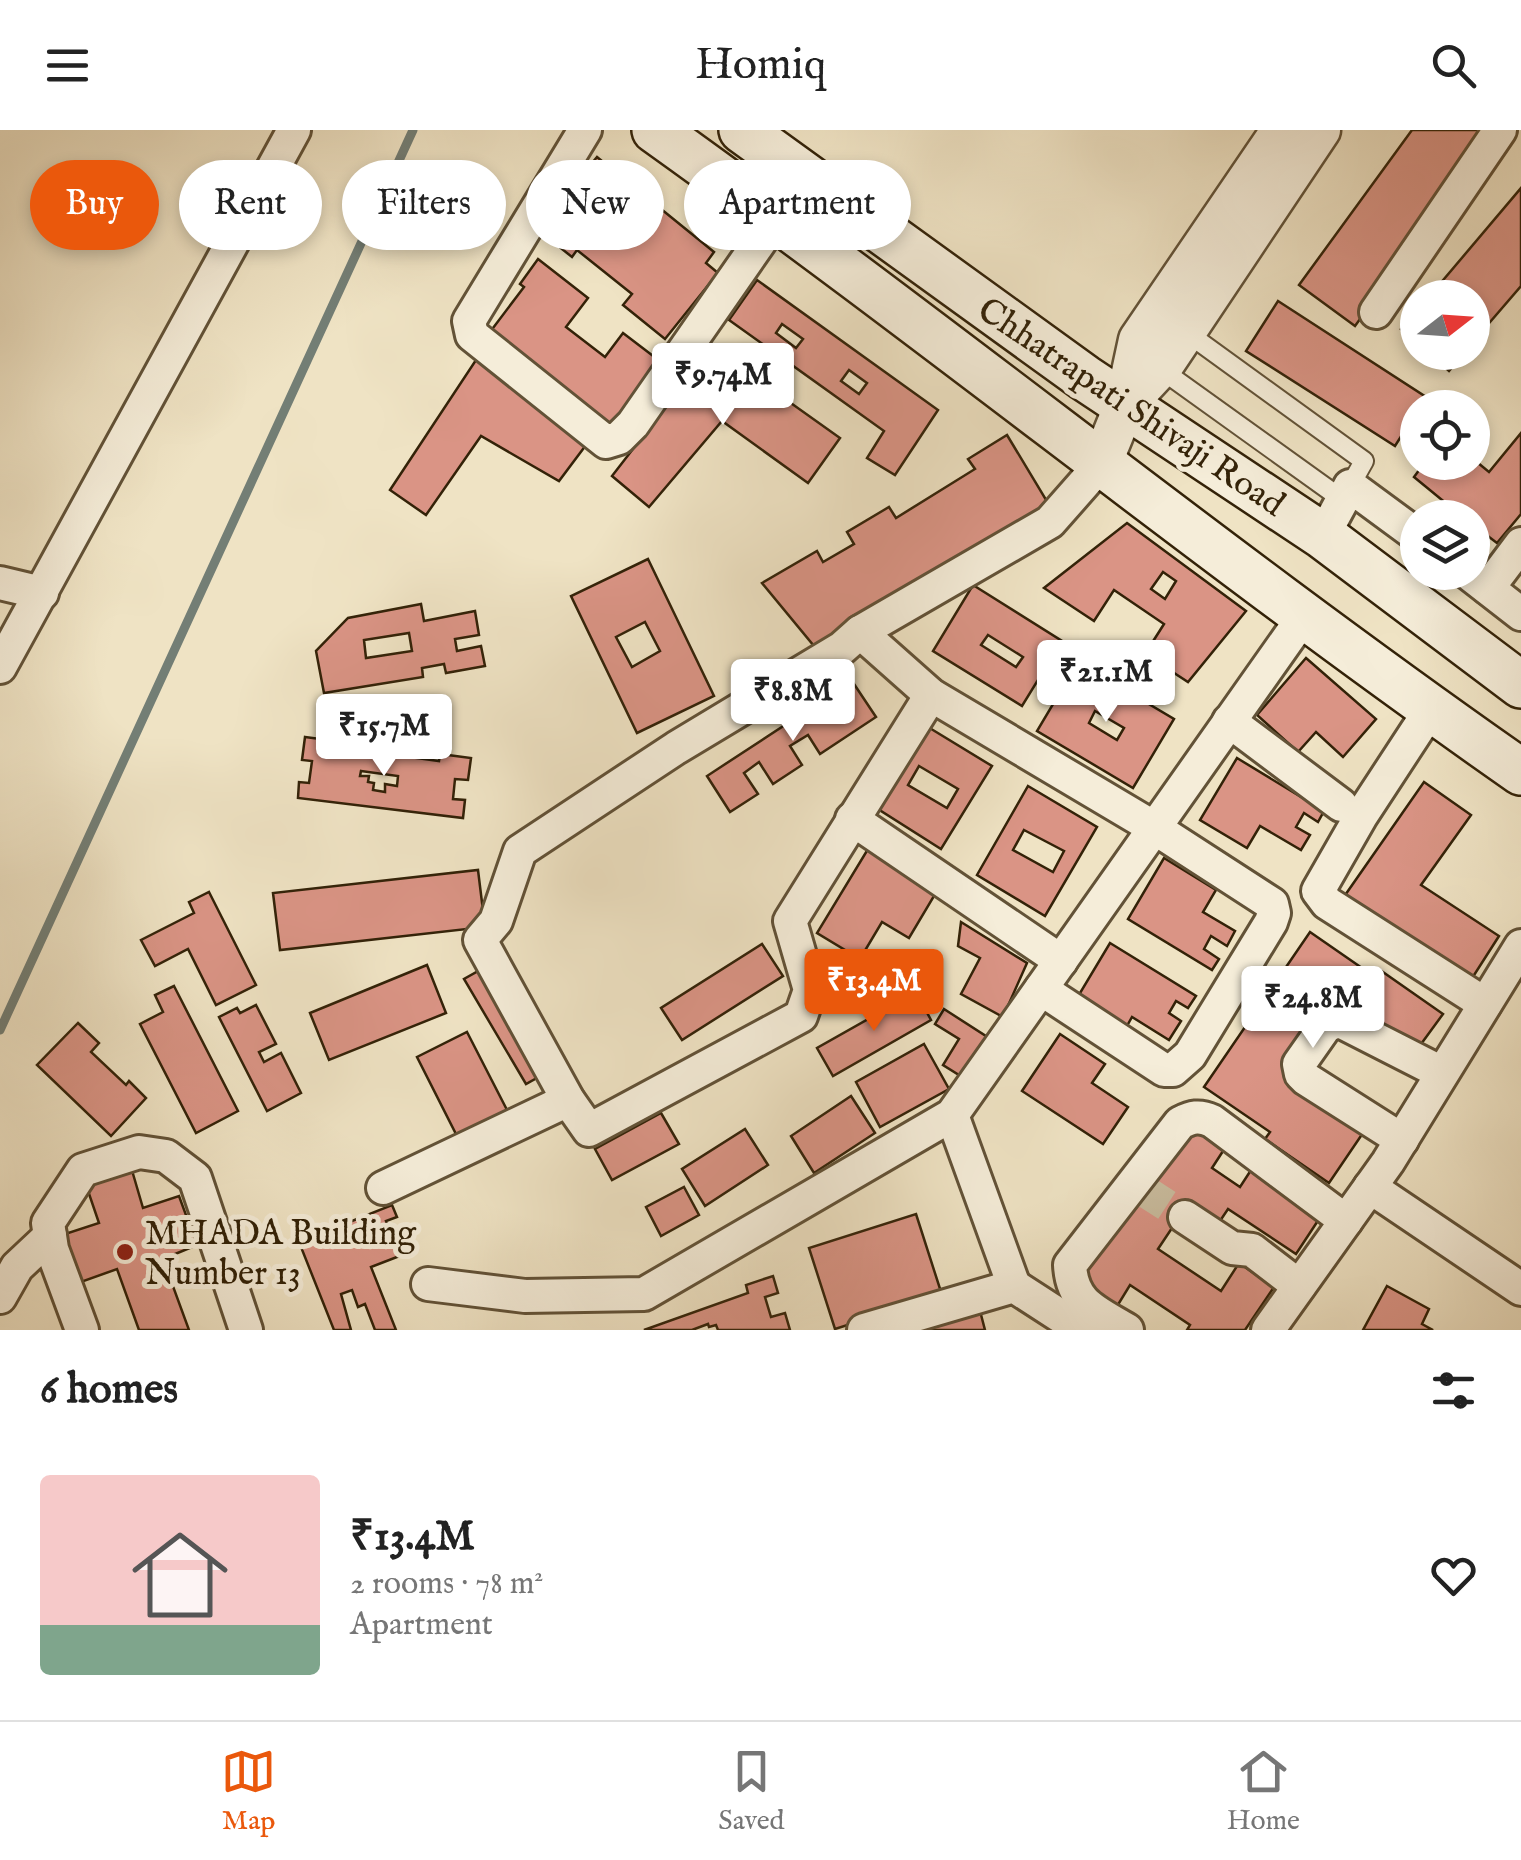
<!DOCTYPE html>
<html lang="en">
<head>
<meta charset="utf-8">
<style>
  :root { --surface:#fff; --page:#f2f2f2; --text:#222; --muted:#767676; --line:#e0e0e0; --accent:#ea580c }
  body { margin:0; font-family:"IM FELL English",serif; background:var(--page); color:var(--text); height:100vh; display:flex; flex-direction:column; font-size:38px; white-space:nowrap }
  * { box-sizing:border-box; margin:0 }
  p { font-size:32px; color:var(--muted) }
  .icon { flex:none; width:55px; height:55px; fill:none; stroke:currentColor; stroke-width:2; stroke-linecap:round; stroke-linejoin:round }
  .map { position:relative; height:1200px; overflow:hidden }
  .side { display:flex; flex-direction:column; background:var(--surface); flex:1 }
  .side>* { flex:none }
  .banner { position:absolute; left:30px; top:30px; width:1000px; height:90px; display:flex; gap:20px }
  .needle { width:65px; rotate:73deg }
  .tools { position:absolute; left:1400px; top:150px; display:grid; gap:20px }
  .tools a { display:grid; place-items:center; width:90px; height:90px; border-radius:50%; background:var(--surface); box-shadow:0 5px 15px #0003; font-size:50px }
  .price { position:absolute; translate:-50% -85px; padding:0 22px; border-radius:10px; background:#fff; color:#222; font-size:32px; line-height:65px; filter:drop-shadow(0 2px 5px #0008) }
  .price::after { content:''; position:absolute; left:50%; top:60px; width:30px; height:22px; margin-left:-15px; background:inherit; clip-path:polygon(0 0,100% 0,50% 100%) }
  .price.on { background:var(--accent); color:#fff }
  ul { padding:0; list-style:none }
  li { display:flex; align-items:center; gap:30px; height:250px; padding:0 40px }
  li span { display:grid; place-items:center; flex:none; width:280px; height:200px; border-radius:10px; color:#555 }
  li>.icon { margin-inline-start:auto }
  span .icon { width:120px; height:120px; fill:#fffc; stroke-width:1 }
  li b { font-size:42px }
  h2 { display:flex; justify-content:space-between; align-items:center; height:120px; padding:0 40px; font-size:42px }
  .pill { padding:0 35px; border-radius:45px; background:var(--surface); box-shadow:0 5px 15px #0003; font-size:35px; line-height:90px }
  .pill.on { background:var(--accent); color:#fff }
  header { display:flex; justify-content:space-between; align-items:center; height:130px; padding:0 40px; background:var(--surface); font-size:45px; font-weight:600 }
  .menu { display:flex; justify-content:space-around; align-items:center; height:140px; border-top:2px solid var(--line); background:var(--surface); font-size:28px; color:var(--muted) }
  .menu a { display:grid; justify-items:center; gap:5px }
  .menu .on { color:var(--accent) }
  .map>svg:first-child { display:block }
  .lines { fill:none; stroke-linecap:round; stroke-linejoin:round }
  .stream { stroke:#737e75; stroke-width:9 }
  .building { fill:#da9485; stroke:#332208; stroke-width:2.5; fill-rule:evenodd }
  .minor-tunnel { stroke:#c9bc9e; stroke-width:32; stroke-dasharray:32 16; stroke-linecap:butt }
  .service-casing { stroke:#625237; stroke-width:22 }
  .minor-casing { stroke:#625237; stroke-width:38 }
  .tertiary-casing { stroke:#625237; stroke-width:45 }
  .secondary-casing { stroke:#332208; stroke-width:50 }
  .service { stroke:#f5edd9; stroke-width:18 }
  .minor { stroke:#f5edd9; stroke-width:32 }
  .tertiary { stroke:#f5edd9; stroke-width:40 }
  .secondary { stroke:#f5edd9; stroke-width:45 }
  .poi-dot { fill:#8f2418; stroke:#f5edd9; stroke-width:4 }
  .labels { text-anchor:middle; stroke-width:10; stroke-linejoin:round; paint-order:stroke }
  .street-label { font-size:35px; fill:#332208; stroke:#f5edd9 }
  .poi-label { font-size:35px; fill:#332208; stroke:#f5edd9; text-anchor:start }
</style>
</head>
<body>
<header><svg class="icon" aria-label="menu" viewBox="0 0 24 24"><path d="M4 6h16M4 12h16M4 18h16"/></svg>Homiq<svg class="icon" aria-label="search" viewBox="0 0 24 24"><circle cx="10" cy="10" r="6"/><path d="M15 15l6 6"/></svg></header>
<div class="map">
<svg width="1521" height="1200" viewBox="0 0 1521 1200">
  <rect width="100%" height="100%" fill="#efe3c4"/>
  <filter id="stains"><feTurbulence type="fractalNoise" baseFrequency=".002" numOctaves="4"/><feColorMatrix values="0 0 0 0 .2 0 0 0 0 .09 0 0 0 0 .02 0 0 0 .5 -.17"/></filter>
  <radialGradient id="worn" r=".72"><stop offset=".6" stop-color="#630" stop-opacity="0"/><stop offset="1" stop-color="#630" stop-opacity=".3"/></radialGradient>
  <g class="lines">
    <polyline class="stream" points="0,900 413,0"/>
  </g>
  <g class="building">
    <polygon points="1412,0 1497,0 1355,196 1299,155"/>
    <polygon points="597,27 714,122 706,133 718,143 665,209 623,175 632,164 577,120 572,127 547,107 578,68 569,61"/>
    <polygon points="1521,58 1521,156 1472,213 1472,168 1428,168"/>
    <polygon points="538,129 588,168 566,197 605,227 623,203 661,232 612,297 490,202 524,157 520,154"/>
    <path d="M757 150 938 280 895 345 867 328 884 301 729 190ZM782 194 803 209 796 218 776 203ZM849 240 867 253 859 264 841 251Z"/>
    <polygon points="1278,171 1426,267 1395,316 1246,221"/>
    <polygon points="1418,179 1418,214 1401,199"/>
    <polygon points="712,217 840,308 808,353 722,291 649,377 612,346"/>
    <polygon points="1428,222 1465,222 1449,241"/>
    <polygon points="476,230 589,311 559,351 481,306 426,385 390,360"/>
    <polygon points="1521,303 1521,384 1497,413 1472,394 1472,388 1464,388 1414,347 1425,332 1472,332 1472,328 1489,342"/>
    <polygon points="1007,305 1051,378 819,522 762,453 817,421 823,432 854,414 847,402 889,377 896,388 975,339 968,329"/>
    <path d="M1127 393 1246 481 1188 552 1145 524 1164 494 1114 460 1094 491 1044 458ZM1163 442 1176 451 1165 469 1151 459Z"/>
    <path d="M648 429 714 566 637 603 571 466ZM645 492 660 521 632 537 616 507Z"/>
    <path d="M973 455 1062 511 1022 576 933 521ZM988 505 1023 527 1016 537 981 515Z"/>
    <path d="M421 474 424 491 475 481 479 505 455 509 457 521 481 516 485 536 446 543 444 534 422 538 423 547 324 563 316 521 348 488ZM409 503 412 521 366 528 364 510Z"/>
    <polygon points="1306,528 1376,589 1343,627 1316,602 1298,622 1257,585"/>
    <path d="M1078 532 1174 589 1133 658 1037 601ZM1095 581 1124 598 1117 610 1089 593Z"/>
    <polygon points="852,551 876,587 820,624 808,605 790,616 802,635 773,654 759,632 744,643 758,664 730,682 707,646"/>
    <path d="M928 597 992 636 941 719 878 679ZM919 636 958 659 947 678 908 655Z"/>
    <path d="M305 607 336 611 335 620 364 623 365 615 409 620V627L439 631 440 624 471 628 468 650 455 649 453 669 465 670 463 688 298 668 299 652 309 653 312 631 302 630ZM361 641 398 646 397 656 385 654V662L373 660 374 653 368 652 369 646H360Z"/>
    <polygon points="1237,628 1324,681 1318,692 1304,683 1296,697 1310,705 1301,720 1260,696 1247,718 1200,690"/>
    <polygon points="1424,652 1471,685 1421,755 1499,806 1469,853 1341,771"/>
    <path d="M1028 656 1097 697 1045 786 977 745ZM1024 700 1064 721 1053 742 1013 720Z"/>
    <polygon points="868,719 937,761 909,808 882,792 860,829 817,803"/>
    <polygon points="1164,728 1216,760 1203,782 1235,801 1227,816 1211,806 1204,819 1219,829 1212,840 1128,789"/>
    <polygon points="478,740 485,797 280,820 273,763"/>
    <polygon points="209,762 256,855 216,875 188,819 155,836 141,810 194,783 189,772"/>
    <polygon points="961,792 1027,833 1003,887 961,864 980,828 958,816"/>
    <polygon points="1310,802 1375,847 1380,840 1443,884 1413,925 1333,875 1286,941 1367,997 1329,1053 1265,1009 1270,1002 1204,957"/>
    <polygon points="1110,813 1196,866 1188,878 1176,871 1169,883 1181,891 1169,910 1132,887 1123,903 1074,873"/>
    <polygon points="762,814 783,846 682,910 661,878"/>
    <polygon points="427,835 446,883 329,930 310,883"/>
    <polygon points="489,835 551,940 526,954 464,849"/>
    <polygon points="174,856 238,981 196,1003 140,894 163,882 155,865"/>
    <polygon points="916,862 931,890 833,946 817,918"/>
    <polygon points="256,875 276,914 259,922 264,932 281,923 301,963 267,981 219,887 237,878 240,883"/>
    <polygon points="944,879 992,910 967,950 943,935 959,909 935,894"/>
    <polygon points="78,893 99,913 91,922 126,955 129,951 146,968 111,1006 37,935"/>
    <polygon points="467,902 507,980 457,1006 417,927"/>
    <polygon points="1060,904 1105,934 1092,953 1128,977 1103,1014 1022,961"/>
    <polygon points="924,914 949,959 880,997 856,952"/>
    <polygon points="851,966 875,1003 814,1043 791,1006"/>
    <polygon points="661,983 679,1014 612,1050 595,1019"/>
    <polygon points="1187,992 1225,1018 1212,1038 1240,1057 1253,1037 1323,1083 1296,1124 1228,1079 1216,1097 1186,1077 1158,1119 1221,1161 1239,1133 1274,1157 1245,1200 1187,1200 1190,1195 1130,1155 1116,1178 1079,1153"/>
    <polygon points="745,999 768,1035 705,1076 682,1039"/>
    <polygon points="131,1037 143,1078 179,1066 197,1115 163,1129 189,1200 139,1200 117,1139 81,1152 65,1104 99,1093 86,1055"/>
    <polygon points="684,1057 699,1085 661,1106 646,1077"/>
    <polygon points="392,1075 397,1087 386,1091 394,1113 405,1108 410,1122 371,1137 396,1200 375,1200 365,1174 358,1177 352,1160 341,1164 351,1200 334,1200 299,1112"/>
    <polygon points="916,1084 942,1165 835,1199 809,1118"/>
    <polygon points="773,1146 778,1163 765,1167 771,1187 785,1183 790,1200 718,1200 716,1195 709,1197 708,1194 692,1200 644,1200 748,1163 746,1155"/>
    <polygon points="1387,1156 1429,1179 1422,1194 1433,1200 1363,1200"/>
    <polygon points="979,1177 985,1200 909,1200"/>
  </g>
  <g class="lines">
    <polyline class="minor-tunnel" points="1140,1058 1185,1087"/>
    <defs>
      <g id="service">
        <polyline points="1186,202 1364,331 1350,356"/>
        <polyline points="1159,238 1343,370"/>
      </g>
      <g id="minor">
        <polyline points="585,0 469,191 472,205 606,312 619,308 633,294 777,87"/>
        <polyline points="1376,182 1500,0"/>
        <polyline points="1323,406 1350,356 1418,406"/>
        <polyline points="1467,442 1521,484"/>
        <polyline points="0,453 42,463"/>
        <polyline points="1488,458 1521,414"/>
        <polyline points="860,502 931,565 1153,697 1272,774 1274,783 1271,792 1190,925 1173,940 1164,940 1041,859"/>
        <polyline points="0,537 294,0"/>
        <polyline points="931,565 790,791 810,860 801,886 589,1000 568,970 480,810 496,791 520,721 676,618 842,518 860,502 1050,392 1101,334"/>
        <polyline points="1431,579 1361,686 1318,761 1327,773 1485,874"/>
        <polyline points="1229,591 1341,675"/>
        <polyline points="852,689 1061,831"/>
        <polyline points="952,985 1014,1156"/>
        <polyline points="1402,1010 1306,949 1301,944 1299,934 1325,897 1338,890 1442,943"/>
        <polyline points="1370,1057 1521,1159"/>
        <polyline points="383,1058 568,970"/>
        <polyline points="1185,1087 1232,1118 1252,1120 1299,1156"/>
        <polyline points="428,1154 525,1166 644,1164 952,985 1304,486"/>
        <polyline points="0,1167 17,1137 50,1106"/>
        <polyline points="82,1200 52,1119 48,1093 83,1040 139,1022 166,1026 195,1048 246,1200"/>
        <polyline points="864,1200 1014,1156 1082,1200"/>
        <path d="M1127 1200C1096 1181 1072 1174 1070 1135L1180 993C1192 987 1199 985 1212 991L1346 1091"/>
        <polyline points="1268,1200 1388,1032 1521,816"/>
      </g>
      <g id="tertiary">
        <polyline points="1126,274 1165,232 1320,0"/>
        <polyline points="1101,334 1125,275 1139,210 1282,0"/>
      </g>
      <g id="secondary">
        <path d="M655 0C947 209 1226 436 1521 642"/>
        <polyline points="742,0 1085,248 1323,406 1521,555"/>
      </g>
    </defs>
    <use href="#service" class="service-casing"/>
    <use href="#minor" class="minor-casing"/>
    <use href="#tertiary" class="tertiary-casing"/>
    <use href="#secondary" class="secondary-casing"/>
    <use href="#service" class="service"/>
    <use href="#minor" class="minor"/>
    <use href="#tertiary" class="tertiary"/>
    <use href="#secondary" class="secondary"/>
  </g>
  <circle class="poi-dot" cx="125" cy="1122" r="10"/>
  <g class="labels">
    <g class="street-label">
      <text transform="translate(1132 276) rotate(34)" y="12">Chhatrapati Shivaji Road</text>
    </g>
    <g class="poi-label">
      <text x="145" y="1114">MHADA Building<tspan x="145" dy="40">Number 13</tspan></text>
    </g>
  </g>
  <rect width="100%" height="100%" filter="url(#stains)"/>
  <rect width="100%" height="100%" fill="url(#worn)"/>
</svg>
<div class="tools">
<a><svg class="needle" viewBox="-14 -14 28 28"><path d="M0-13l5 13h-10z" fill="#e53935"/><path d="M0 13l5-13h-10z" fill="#767676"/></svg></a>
<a><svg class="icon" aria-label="locate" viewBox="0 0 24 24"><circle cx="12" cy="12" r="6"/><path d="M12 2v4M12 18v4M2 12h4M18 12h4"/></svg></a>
<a><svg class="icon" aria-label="layers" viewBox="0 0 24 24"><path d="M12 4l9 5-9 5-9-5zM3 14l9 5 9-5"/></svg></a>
</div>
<b class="price" style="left:723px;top:298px">₹9.74M</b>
<b class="price" style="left:1106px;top:595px">₹21.1M</b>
<b class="price" style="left:793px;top:614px">₹8.8M</b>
<b class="price" style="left:384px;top:649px">₹15.7M</b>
<b class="price on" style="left:874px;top:904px">₹13.4M</b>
<b class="price" style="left:1313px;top:921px">₹24.8M</b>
<div class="banner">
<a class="pill on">Buy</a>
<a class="pill">Rent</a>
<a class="pill">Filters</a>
<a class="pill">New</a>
<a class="pill">Apartment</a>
</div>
</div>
<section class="side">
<h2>6 homes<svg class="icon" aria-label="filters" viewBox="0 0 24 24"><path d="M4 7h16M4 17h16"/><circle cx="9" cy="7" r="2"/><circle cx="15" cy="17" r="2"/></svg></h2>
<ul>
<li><span style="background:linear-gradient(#f6c9c9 75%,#7fa58c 0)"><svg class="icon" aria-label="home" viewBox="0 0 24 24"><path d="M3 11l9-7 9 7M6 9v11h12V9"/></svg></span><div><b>₹13.4M</b><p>2 rooms · 78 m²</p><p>Apartment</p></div><svg class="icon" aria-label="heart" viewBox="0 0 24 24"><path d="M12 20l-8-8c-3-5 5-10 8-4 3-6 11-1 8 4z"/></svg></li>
</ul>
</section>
<nav class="menu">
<a class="on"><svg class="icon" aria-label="map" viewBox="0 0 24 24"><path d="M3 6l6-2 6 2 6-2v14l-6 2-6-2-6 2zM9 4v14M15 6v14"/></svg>Map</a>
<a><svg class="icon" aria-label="saved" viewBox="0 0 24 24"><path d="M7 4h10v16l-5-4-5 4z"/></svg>Saved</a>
<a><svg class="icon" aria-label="home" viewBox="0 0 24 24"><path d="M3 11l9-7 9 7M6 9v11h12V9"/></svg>Home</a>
</nav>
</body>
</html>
